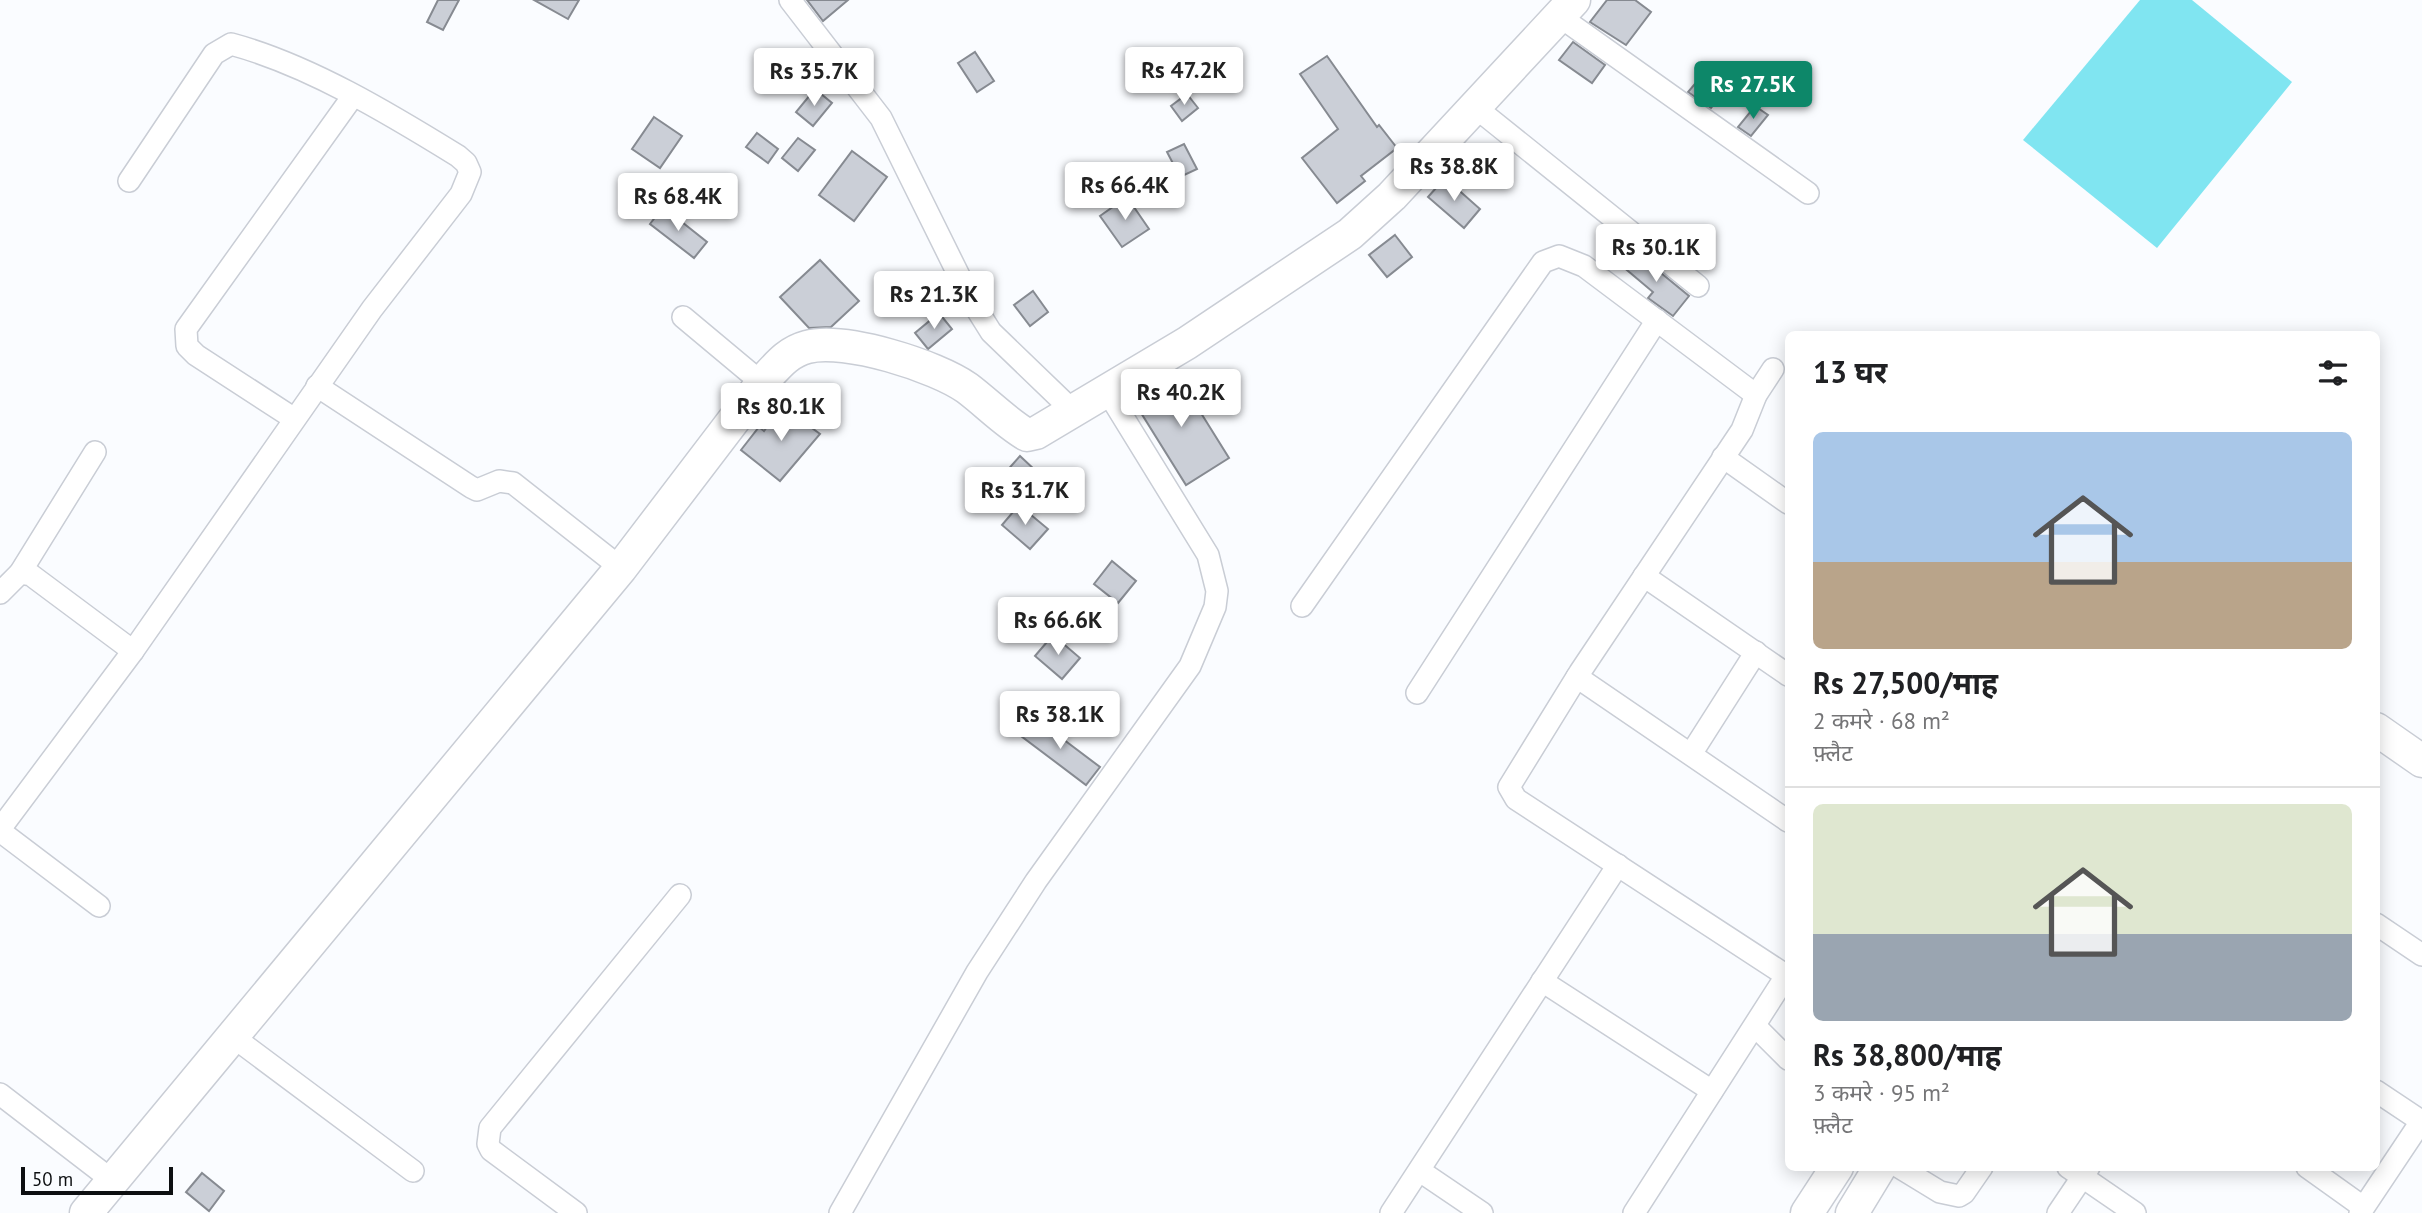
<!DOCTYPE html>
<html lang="hi">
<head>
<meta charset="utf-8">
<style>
  :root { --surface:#fff; --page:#f2f2f2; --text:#202124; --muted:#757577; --line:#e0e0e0; --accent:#0d8769 }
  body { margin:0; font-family:"PT Sans","Noto Sans Devanagari",sans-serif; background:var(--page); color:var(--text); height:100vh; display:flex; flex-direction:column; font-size:26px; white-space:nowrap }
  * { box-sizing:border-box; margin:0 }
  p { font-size:23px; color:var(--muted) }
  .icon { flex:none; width:38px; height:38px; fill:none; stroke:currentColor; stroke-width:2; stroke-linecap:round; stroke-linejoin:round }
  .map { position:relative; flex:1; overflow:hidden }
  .details { position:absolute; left:1785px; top:331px; width:595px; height:840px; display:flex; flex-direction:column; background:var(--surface); border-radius:10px; box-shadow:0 4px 18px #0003 }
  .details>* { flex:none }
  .scale { position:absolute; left:21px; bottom:18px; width:152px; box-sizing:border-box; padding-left:7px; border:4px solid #0d0f11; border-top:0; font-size:19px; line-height:24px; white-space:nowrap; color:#0d0f11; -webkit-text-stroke:5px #fafcff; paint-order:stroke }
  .price { position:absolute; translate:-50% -60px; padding:0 16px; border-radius:7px; background:#fff; color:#222; font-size:23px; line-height:46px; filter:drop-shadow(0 2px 4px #0008) }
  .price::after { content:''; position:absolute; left:50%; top:42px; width:21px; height:16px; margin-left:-10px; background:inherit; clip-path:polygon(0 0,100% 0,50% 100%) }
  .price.active { background:var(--accent); color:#fff }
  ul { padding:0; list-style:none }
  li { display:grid; align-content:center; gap:14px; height:371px; padding:0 28px }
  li+li { border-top:2px solid var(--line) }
  li span { display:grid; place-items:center; height:217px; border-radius:10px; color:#555 }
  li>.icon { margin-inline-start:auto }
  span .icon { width:126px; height:126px; fill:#fffc; stroke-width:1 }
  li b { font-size:30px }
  h2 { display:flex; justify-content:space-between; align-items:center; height:84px; padding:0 28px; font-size:30px }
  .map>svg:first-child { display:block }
  .water { fill:#80e5f1 }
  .building { fill:#cbcfd7; stroke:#868a91; stroke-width:2 }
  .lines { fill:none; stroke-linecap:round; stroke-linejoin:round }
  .street-casing { stroke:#c9cdd5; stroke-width:24 }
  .secondary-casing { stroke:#c9cdd5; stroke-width:35 }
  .street { stroke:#fff; stroke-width:21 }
  .secondary { stroke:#fff; stroke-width:32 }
</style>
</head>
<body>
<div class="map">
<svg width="2422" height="1213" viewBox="0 0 2422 1213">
  <rect width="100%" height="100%" fill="#fafcff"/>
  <polygon class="water" points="2140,0 2192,0 2292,82 2157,248 2023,140"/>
  <g class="building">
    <polygon points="438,0 459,0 443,30 427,22"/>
    <polygon points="534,0 579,0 568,19"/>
    <polygon points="807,0 848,0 823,21"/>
    <polygon points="1607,0 1635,0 1651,12 1626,45 1590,22"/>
    <polygon points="1573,42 1605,65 1592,83 1559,60"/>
    <polygon points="975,52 994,81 977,92 958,63"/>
    <polygon points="1327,56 1377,127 1379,125 1397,148 1361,176 1365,181 1337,203 1302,158 1338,129 1300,74"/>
    <polygon points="1706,71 1727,88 1711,108 1688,92"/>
    <polygon points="815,89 832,103 813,126 796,112"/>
    <polygon points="1187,94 1198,108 1182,121 1171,106"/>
    <polygon points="1755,106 1768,115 1751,136 1738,127"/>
    <polygon points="654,117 682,136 660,168 632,149"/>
    <polygon points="757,133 778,149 768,163 746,147"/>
    <polygon points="798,138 815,150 798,171 782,158"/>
    <polygon points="1184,144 1197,169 1180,177 1167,152"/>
    <polygon points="852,151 887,177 854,221 819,195"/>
    <polygon points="1445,178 1480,209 1464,228 1428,197"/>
    <polygon points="1127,197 1149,229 1122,247 1100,216"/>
    <polygon points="663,207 707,242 694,258 650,224"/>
    <polygon points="1395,235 1412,257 1387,277 1369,255"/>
    <polygon points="1633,250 1689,296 1673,316 1648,298 1653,292 1621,265"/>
    <polygon points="820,260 859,301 831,327 809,328 780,297"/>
    <polygon points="1033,291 1048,312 1030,326 1014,305"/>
    <polygon points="939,313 952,329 928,349 915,333"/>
    <polygon points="1176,373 1229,458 1186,485 1133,400"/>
    <polygon points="782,406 820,434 780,481 741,450 759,427 764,431"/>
    <polygon points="1020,456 1036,471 1013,496 997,482"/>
    <polygon points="1019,505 1048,529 1030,549 1002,525"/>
    <polygon points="1112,561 1136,581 1118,603 1094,584"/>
    <polygon points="1053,635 1080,658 1062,679 1035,656"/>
    <polygon points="1035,718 1100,767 1086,785 1021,736"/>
    <polygon points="202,1173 224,1191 209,1211 186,1192"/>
  </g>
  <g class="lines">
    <defs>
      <g id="street">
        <polyline points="790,0 881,118 971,300 991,332 1073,411"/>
        <polyline points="1559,16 1808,193"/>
        <polyline points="1475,107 1698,286"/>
        <polyline points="683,317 762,383"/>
        <polyline points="1773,369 1756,395 1742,430 1580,672 1509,787 1516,799 1787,976"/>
        <polyline points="317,386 471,487 477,490 499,481 513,483 621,568"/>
        <polyline points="293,418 196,355 187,346 186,329 353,96"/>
        <polyline points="1723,457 1788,503"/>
        <polyline points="20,573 31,575 133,651"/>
        <polyline points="1644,576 1788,675"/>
        <polyline points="0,593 20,573 95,452"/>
        <polyline points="1302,606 1543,262 1559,256 1584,266 1756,395"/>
        <polyline points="1577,677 1788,821"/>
        <polyline points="1417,693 1657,320"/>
        <polyline points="1691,754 1756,652"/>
        <path d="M0 829 133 651 372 309 461 194 470 172 466 163 458 156C390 114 309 65 231 44L214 54 129 181"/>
        <polyline points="0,831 99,906"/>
        <polyline points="2376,924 2422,955"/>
        <polyline points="1542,981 1712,1091"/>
        <polyline points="1755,1026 1788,1059"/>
        <polyline points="232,1036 413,1171"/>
        <polyline points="2376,1091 2421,1121"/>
        <polyline points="0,1094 113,1181"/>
        <polyline points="1899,1167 1940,1192 1959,1196 1964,1193 1982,1167"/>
        <polyline points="2068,1167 2135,1213"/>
        <polyline points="2307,1167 2363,1207"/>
        <polyline points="1420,1171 1482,1213"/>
        <polyline points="576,1213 491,1150 488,1144 490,1128 680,895"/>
        <polyline points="840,1213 977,972 1036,881 1190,666 1215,607 1217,591 1208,555 1107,391"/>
        <polyline points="1391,1213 1618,865"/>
        <polyline points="1634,1213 1788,973"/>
        <polyline points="2058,1213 2089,1167"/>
        <polyline points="2360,1213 2422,1120"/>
      </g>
      <g id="secondary">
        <polyline points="2376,729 2422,761"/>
        <path d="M86 1213 621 568 765 379C778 365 788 352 807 347 845 337 936 366 967 388 987 403 1005 422 1027 435L1036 433 1187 343 1350 234 1392 196 1574 0"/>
        <polyline points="1807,1213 1837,1167"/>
        <polyline points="1852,1213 1880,1167"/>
      </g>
    </defs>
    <use href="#street" class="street-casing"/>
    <use href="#secondary" class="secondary-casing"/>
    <use href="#street" class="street"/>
    <use href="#secondary" class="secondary"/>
  </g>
</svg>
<div class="scale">50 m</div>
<b class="price" style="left:1184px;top:107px">Rs 47.2K</b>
<b class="price" style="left:814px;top:108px">Rs 35.7K</b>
<b class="price active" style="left:1753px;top:121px">Rs 27.5K</b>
<b class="price" style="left:1454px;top:203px">Rs 38.8K</b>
<b class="price" style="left:1125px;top:222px">Rs 66.4K</b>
<b class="price" style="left:678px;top:233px">Rs 68.4K</b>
<b class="price" style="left:1656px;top:284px">Rs 30.1K</b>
<b class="price" style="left:934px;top:331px">Rs 21.3K</b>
<b class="price" style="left:1181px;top:429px">Rs 40.2K</b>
<b class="price" style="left:781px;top:443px">Rs 80.1K</b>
<b class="price" style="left:1025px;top:527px">Rs 31.7K</b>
<b class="price" style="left:1058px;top:657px">Rs 66.6K</b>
<b class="price" style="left:1060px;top:751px">Rs 38.1K</b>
<section class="details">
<h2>13 घर<svg class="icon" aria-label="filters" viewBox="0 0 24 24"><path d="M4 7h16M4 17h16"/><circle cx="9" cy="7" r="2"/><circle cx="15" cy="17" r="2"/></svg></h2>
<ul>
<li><span style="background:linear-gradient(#a9c7e8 60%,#b9a48a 0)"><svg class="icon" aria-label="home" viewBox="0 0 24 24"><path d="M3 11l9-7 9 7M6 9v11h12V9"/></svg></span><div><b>Rs 27,500/माह</b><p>2 कमरे · 68 m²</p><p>फ़्लैट</p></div></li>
<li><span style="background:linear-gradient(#dfe7d0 60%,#9aa5b1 0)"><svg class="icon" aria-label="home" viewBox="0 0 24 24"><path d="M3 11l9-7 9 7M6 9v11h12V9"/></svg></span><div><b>Rs 38,800/माह</b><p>3 कमरे · 95 m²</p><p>फ़्लैट</p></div></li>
</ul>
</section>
</div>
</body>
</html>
